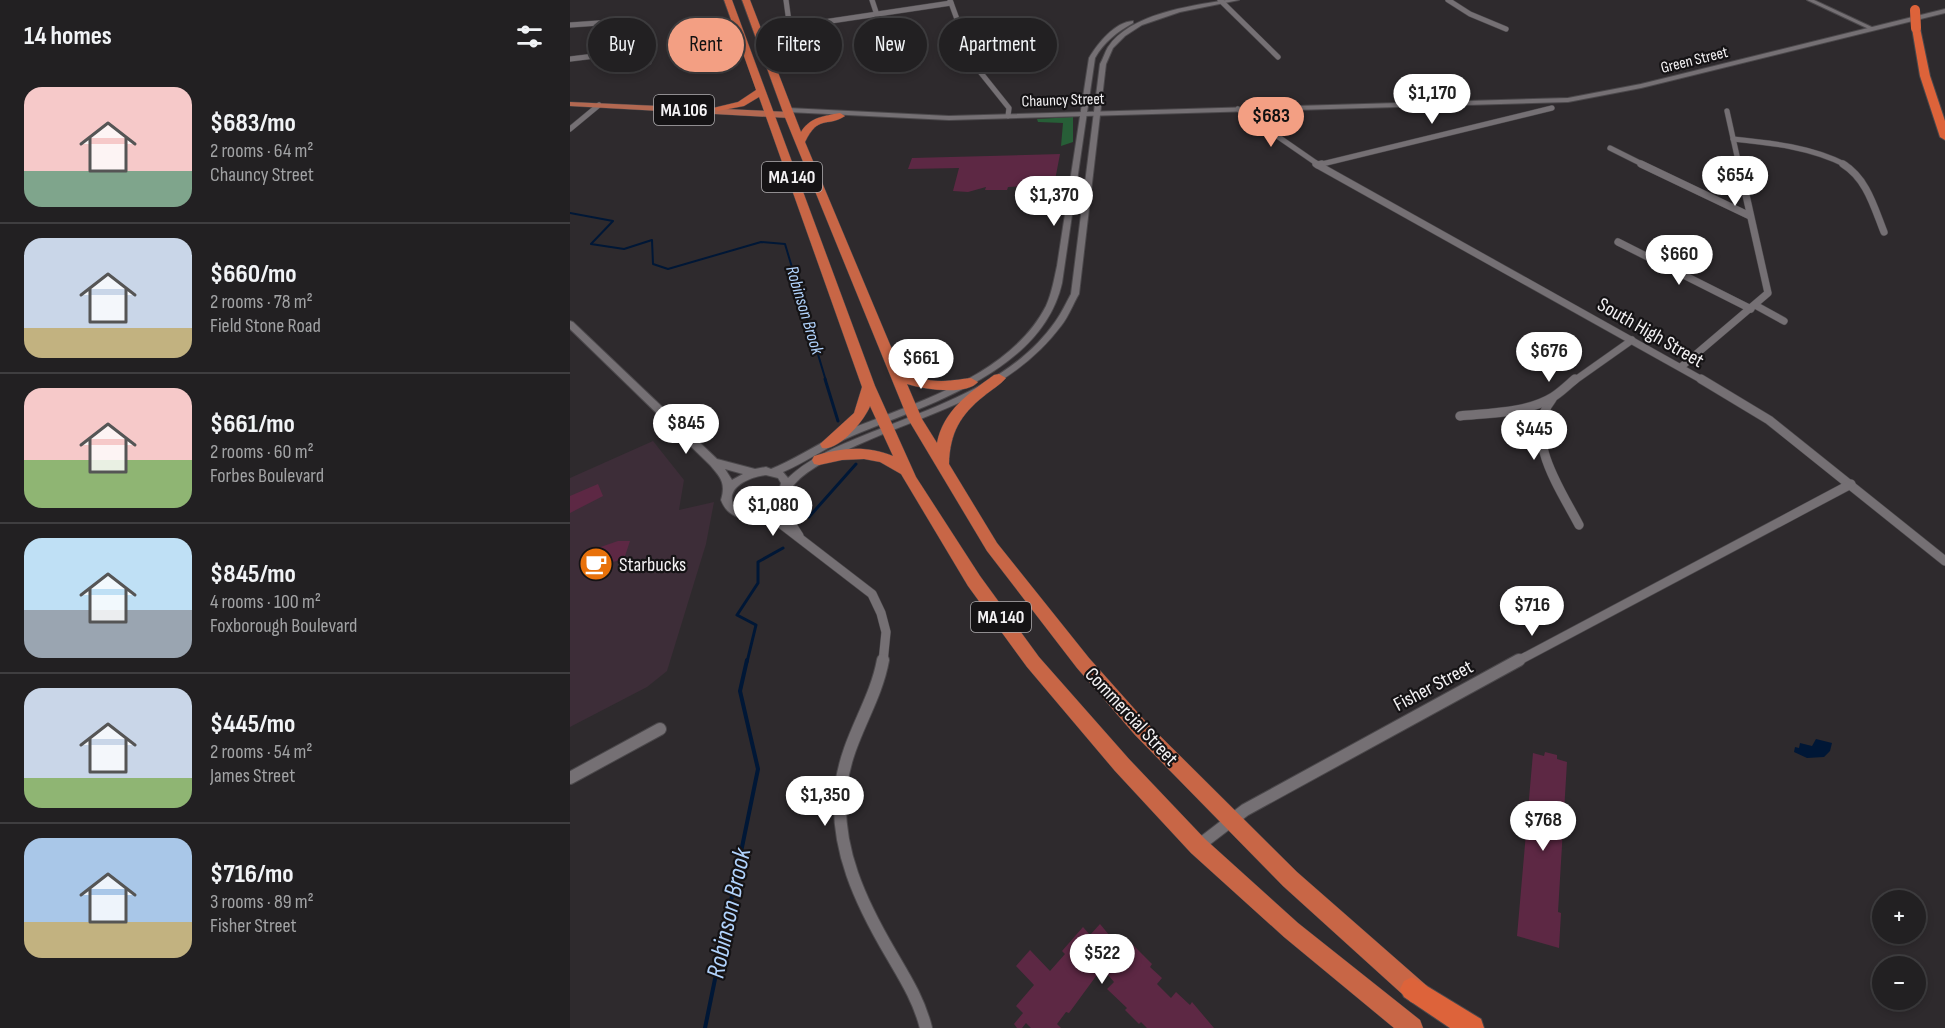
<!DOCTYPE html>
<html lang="en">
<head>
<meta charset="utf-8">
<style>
  :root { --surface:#222022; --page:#2e2d2f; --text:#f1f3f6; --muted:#a2a3a5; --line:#3f3e40; --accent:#f39f83 }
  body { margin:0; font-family:"Sofia Sans Condensed",sans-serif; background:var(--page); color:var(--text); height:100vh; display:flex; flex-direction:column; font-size:22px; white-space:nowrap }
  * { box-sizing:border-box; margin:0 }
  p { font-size:20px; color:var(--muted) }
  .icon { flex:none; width:33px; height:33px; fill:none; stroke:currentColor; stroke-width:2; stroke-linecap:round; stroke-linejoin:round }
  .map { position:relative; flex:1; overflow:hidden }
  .drawer { display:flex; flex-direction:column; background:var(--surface); width:570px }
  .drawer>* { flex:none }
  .top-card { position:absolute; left:18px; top:18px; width:570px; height:54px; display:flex; gap:12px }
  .tools { position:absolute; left:1302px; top:890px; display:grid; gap:12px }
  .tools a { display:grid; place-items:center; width:54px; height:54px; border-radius:50%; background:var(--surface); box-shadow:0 3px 9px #0003,0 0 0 2px var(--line); font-size:30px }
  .price { position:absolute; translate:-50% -51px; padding:0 14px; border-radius:21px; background:#fff; color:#222; font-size:20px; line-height:39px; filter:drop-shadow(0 2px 3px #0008) }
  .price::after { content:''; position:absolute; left:50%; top:36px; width:18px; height:14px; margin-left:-9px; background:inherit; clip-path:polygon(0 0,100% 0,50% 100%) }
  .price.current { background:var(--accent); color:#111 }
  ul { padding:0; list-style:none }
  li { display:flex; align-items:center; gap:18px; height:150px; padding:0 24px }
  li+li { border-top:2px solid var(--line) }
  li span { display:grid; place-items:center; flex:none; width:168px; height:120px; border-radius:18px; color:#555 }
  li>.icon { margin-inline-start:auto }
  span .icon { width:72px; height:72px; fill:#fffc; stroke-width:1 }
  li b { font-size:26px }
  h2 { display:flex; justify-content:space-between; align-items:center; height:72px; padding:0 24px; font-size:26px }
  .pill { padding:0 21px; border-radius:27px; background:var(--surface); box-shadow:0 3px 9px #0003,0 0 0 2px var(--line); font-size:21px; line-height:54px }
  .pill.current { background:var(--accent); color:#111 }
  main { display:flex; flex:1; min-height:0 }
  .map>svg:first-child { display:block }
  .commercial { fill:#3d2d38 }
  .forest { fill:#275e37 }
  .water { fill:#001736 }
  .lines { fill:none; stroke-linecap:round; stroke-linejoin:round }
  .stream-far2 { stroke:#001736; stroke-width:2 }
  .stream-far1 { stroke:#001736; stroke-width:3 }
  .stream { stroke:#001736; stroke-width:4 }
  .building { fill:#5d2844 }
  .minor-far3-casing { stroke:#4b484b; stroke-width:6 }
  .minor-far2-casing { stroke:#4b484b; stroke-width:8 }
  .minor-far1-casing { stroke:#4b484b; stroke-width:10 }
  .minor-casing { stroke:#4b484b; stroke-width:14 }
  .tertiary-casing { stroke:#4b484b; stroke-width:2 }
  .secondary-casing { stroke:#4b484b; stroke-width:2 }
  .primary-casing { stroke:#4b484b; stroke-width:1 }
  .trunk-casing { stroke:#4b484b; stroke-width:1 }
  .motorway-casing { stroke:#4b484b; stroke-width:2 }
  .minor-far3 { stroke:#757074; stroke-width:5 }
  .minor-far2 { stroke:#757074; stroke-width:7 }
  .minor-far1 { stroke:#757074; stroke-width:9 }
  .minor { stroke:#757074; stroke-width:12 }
  .tertiary { fill:#757074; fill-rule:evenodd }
  .secondary { fill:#757074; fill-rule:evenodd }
  .primary { fill:#b36851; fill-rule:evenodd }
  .trunk { fill:#c86646; fill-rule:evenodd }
  .motorway { fill:#dd633a; fill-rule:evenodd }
  .motorway-bridge-casing { stroke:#4b484b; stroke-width:10; stroke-linecap:butt }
  .motorway-bridge { stroke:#dd633a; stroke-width:10 }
  .labels { text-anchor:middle; stroke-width:4.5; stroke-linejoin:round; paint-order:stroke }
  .far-street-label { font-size:16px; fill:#f4f2f4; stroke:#151315 }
  .shield { fill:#151315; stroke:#b1afb1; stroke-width:1.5 }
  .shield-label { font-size:18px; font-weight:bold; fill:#f4f2f4 }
  .far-water-label { font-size:18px; font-style:italic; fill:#b1d3fd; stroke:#151315 }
  .street-label { font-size:20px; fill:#f4f2f4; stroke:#151315 }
  .poi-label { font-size:20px; fill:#f4f2f4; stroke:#151315; text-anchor:start }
  .near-water-label { font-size:26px; font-style:italic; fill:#b1d3fd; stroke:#151315 }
</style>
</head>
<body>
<main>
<section class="drawer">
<h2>14 homes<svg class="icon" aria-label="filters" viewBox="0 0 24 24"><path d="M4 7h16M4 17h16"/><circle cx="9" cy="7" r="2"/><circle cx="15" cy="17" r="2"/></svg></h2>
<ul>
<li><span style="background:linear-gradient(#f6c9c9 70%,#7fa58c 0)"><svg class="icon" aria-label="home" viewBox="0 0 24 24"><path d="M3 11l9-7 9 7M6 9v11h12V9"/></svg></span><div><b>$683/mo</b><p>2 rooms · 64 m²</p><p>Chauncy Street</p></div></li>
<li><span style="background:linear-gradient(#c9d6e8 75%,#c2b280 0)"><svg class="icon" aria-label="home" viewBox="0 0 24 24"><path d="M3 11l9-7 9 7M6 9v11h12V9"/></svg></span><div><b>$660/mo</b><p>2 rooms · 78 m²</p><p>Field Stone Road</p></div></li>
<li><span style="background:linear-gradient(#f6c9c9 60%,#8fb573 0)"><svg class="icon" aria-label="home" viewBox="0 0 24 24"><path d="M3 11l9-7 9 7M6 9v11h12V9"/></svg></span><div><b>$661/mo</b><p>2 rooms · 60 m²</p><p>Forbes Boulevard</p></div></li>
<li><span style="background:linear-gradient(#bfe0f5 60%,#9aa5b1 0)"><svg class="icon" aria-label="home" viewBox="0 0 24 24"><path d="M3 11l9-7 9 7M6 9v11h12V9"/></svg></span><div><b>$845/mo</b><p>4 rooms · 100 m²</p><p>Foxborough Boulevard</p></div></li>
<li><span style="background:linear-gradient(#c9d6e8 75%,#8fb573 0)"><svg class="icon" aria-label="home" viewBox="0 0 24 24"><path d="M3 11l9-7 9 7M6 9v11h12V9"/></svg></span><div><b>$445/mo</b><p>2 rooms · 54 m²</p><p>James Street</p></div></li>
<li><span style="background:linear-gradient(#a9c7e8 70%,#c2b280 0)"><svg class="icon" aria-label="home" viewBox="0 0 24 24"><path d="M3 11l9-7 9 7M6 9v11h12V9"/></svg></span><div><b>$716/mo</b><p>3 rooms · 89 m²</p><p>Fisher Street</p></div></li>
</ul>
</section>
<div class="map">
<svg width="1375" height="1028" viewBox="0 0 1375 1028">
  <rect width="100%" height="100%" fill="#2e2a2d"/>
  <polygon class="commercial" points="83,441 114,480 109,510 144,502 136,544 97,671 77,687 0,727 0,478"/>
  <polygon class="forest" points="503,117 503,142 491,146 493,123 468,122 467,119"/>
  <polygon class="water" points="1246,739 1262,743 1260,751 1254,757 1237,758 1224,752 1225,747 1229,748 1230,743 1242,746"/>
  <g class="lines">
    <polyline class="stream-far2" points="0,213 43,221 21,244 54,249 82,240 83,264 98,269 191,242 215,244 256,381"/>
    <g class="stream-far1">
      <polyline points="255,379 268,421"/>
      <polyline points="239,517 286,464"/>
      <polyline points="177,662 186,625 167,615 188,583 188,562 213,548"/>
    </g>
    <polyline class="stream" points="135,1028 188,769 170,691 177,660"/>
  </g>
  <g class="building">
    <polygon points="490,154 482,196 479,187 471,189 463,186 438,187 437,190 415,190 416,187 398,192 383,191 389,168 338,169 342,158"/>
    <polygon points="28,484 33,496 0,513 0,496"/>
    <polygon points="48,541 60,541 54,559 20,568 22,550"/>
    <polygon points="975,752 987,755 987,759 997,762 988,912 991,913 989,948 947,936 963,753 974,756"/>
    <polygon points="530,924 550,948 557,939 582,964 580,967 592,978 587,984 601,998 606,992 620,1005 622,1002 644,1028 577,1028 571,1022 569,1024 555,1010 557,1008 537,989 544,982 532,968 499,1013 496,1012 487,1024 491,1028 461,1028 456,1023 452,1028 447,1028 444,1024 453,1013 446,1006 464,985 446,966 460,950 480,971 495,954 492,951 513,927 520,935"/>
  </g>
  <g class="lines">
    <defs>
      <g id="minor-far3">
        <polyline points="216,0 219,22 234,25 381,3"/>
        <polyline points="302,0 307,15"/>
        <polyline points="380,0 403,63 439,108 438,116"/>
        <polyline points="650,0 708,57"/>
        <polyline points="878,0 900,14 936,29"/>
        <polyline points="0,25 29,23"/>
        <polyline points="0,59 33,55 79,62"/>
        <polyline points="668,109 749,165"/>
        <polyline points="1157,111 1169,165"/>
        <polyline points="0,129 29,105"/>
        <path d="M1163 139C1202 143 1241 147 1276 165"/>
        <polyline points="1040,148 1074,165"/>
        <polyline points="748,165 982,108"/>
      </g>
      <g id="minor-far2">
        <polyline points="746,164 1134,381"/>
        <polyline points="1071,164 1180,216"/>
        <path d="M1273 164C1297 179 1304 207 1314 232"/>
        <polyline points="748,165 752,164"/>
        <polyline points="1048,242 1181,309"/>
        <polyline points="1185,305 1214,321"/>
        <polyline points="1111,367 1198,293 1169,164"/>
        <polyline points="1004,381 1062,340"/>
      </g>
      <g id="minor-far1">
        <polyline points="1131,379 1199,420 1375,561"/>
        <path d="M982 399C952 436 991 490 1009 525"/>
        <path d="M890 416C920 413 957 413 983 397 991 392 998 385 1005 379"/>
        <polyline points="212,497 213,511 229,536"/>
        <polyline points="188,512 202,517 302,594 311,613 316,632 313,662"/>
        <polyline points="946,662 1281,484"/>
      </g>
      <g id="minor">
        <path d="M313 660C305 704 277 738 271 786 264 847 291 903 321 954 335 978 349 1000 356 1028"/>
        <polyline points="0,778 90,729"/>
        <polyline points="628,846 675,810 949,660"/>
      </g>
      <g id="tertiary">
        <path d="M656 0H669L610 12 572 25 555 36 543 48 536 64 509 294C503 304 499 316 491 326 429 408 331 416 249 465 239 471 227 479 221 489 210 505 209 511 188 517 171 521 157 516 151 500 156 483 151 478 140 465L0 329V321L3 322 147 459 185 469 196 467 201 469 208 466C232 455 254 440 278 430 346 402 440 376 476 306 482 293 484 279 487 266L519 58C528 43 545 22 563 21V23C547 32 534 42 525 58L492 283C472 372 356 405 282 436 258 446 237 462 213 472L218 478C241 456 273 444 302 432 367 406 443 382 485 322 491 314 496 303 501 294L530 64C533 59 535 52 538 47 560 14 619 6 656 0ZM155 469 173 474 162 480ZM196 475 208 478 211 483C207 505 183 516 163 505 156 486 181 477 196 475Z"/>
        <polygon points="1237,0 1244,0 1306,29 1301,30"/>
      </g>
      <polygon id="secondary" points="1375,9 1375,13 1071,88 998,102 379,120 218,112 214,110 218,108 379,116 998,98 1071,84"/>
      <polygon id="primary" points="0,102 219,112 223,115 219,118 0,106"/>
      <g id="trunk">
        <path d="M154 0H162L305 386 346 477 410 576 469 657 559 759 635 839 728 923 850 1020 853 1028H824L714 937 621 853 545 771 457 667 398 586 331 474 310 462 294 459 272 460 249 465 244 464 242 460 244 456C270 448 296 445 323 456L300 406C295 420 268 452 252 448L250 444 284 413 292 387 189 97 174 106 148 111 143 108 168 102 186 90Z"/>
        <path d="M172 0H180L231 132C240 117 254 116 270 113L275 116C256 128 249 114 235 142L329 366C355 385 370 382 401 378L408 382C396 396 353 389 337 384L352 419 367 443C373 411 399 393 424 375L429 374 436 378C430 385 421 390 414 396 390 415 380 433 379 464L427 543 519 658 577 723 727 872 857 986 860 994 857 1002 849 1005 841 1002 713 886 565 735 507 668 417 551 338 419 214 115Z"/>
      </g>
      <g id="motorway">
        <polygon points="1346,25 1350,28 1360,76 1375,121 1375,140 1370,137 1350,76 1342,28"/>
        <polygon points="842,977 911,1019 914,1028 880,1028 834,997 830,989 834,981"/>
      </g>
    </defs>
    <use href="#minor-far3" class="minor-far3-casing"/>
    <use href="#minor-far2" class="minor-far2-casing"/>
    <use href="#minor-far1" class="minor-far1-casing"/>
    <use href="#minor" class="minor-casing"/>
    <use href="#tertiary" class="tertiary-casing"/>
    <use href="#secondary" class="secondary-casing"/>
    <use href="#primary" class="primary-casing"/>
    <use href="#trunk" class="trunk-casing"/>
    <use href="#motorway" class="motorway-casing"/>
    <use href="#minor-far3" class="minor-far3"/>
    <use href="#minor-far2" class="minor-far2"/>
    <use href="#minor-far1" class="minor-far1"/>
    <use href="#minor" class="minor"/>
    <use href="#tertiary" class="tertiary"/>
    <use href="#secondary" class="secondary"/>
    <use href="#primary" class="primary"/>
    <use href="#trunk" class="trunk"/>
    <use href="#motorway" class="motorway"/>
    <defs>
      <polyline id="motorway-bridge" points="1345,10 1346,28"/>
    </defs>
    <use href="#motorway-bridge" class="motorway-bridge-casing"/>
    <use href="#motorway-bridge" class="motorway-bridge"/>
  </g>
  <defs>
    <symbol id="cafe-disc" viewBox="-11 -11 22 22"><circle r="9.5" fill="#e8710a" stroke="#151315"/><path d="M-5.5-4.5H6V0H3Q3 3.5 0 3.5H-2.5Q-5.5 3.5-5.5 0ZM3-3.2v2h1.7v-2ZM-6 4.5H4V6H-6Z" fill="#fff"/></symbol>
  </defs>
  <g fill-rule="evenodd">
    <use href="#cafe-disc" x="7" y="545" width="38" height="38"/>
  </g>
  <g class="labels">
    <g class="far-street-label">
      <text transform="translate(1124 59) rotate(-14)" y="6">Green Street</text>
      <text transform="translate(493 99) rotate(-2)" y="6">Chauncy Street</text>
    </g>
    <g class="shield">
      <rect x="84" y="95" width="60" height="30" rx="4.5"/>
      <rect x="192" y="162" width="60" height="30" rx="4.5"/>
      <rect x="401" y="602" width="60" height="30" rx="4.5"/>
    </g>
    <g class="shield-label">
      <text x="114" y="116">MA 106</text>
      <text x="222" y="183">MA 140</text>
      <text x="431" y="623">MA 140</text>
    </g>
    <g class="far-water-label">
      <text transform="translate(235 310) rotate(73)" y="6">Robinson Brook</text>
    </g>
    <g class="street-label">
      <text transform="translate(1081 332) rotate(30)" y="7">South High Street</text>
      <text transform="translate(863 685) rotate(-28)" y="7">Fisher Street</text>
      <text transform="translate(562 716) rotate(47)" y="7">Commercial Street</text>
    </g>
    <g class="poi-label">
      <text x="49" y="571">Starbucks</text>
    </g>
    <g class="near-water-label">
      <text transform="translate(158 913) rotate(-78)" y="9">Robinson Brook</text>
    </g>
  </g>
</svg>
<div class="tools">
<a>+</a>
<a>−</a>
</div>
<b class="price" style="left:862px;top:125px">$1,170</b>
<b class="price current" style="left:701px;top:148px">$683</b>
<b class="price" style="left:1165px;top:207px">$654</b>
<b class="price" style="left:484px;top:227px">$1,370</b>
<b class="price" style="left:1109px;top:286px">$660</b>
<b class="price" style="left:979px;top:383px">$676</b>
<b class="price" style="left:351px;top:390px">$661</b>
<b class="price" style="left:116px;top:455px">$845</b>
<b class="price" style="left:964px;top:461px">$445</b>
<b class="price" style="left:203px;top:537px">$1,080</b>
<b class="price" style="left:962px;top:637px">$716</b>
<b class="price" style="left:255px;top:827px">$1,350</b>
<b class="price" style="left:973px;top:852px">$768</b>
<b class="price" style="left:532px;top:985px">$522</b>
<div class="top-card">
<a class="pill">Buy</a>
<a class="pill current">Rent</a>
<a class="pill">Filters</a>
<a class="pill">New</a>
<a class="pill">Apartment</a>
</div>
</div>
</main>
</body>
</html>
